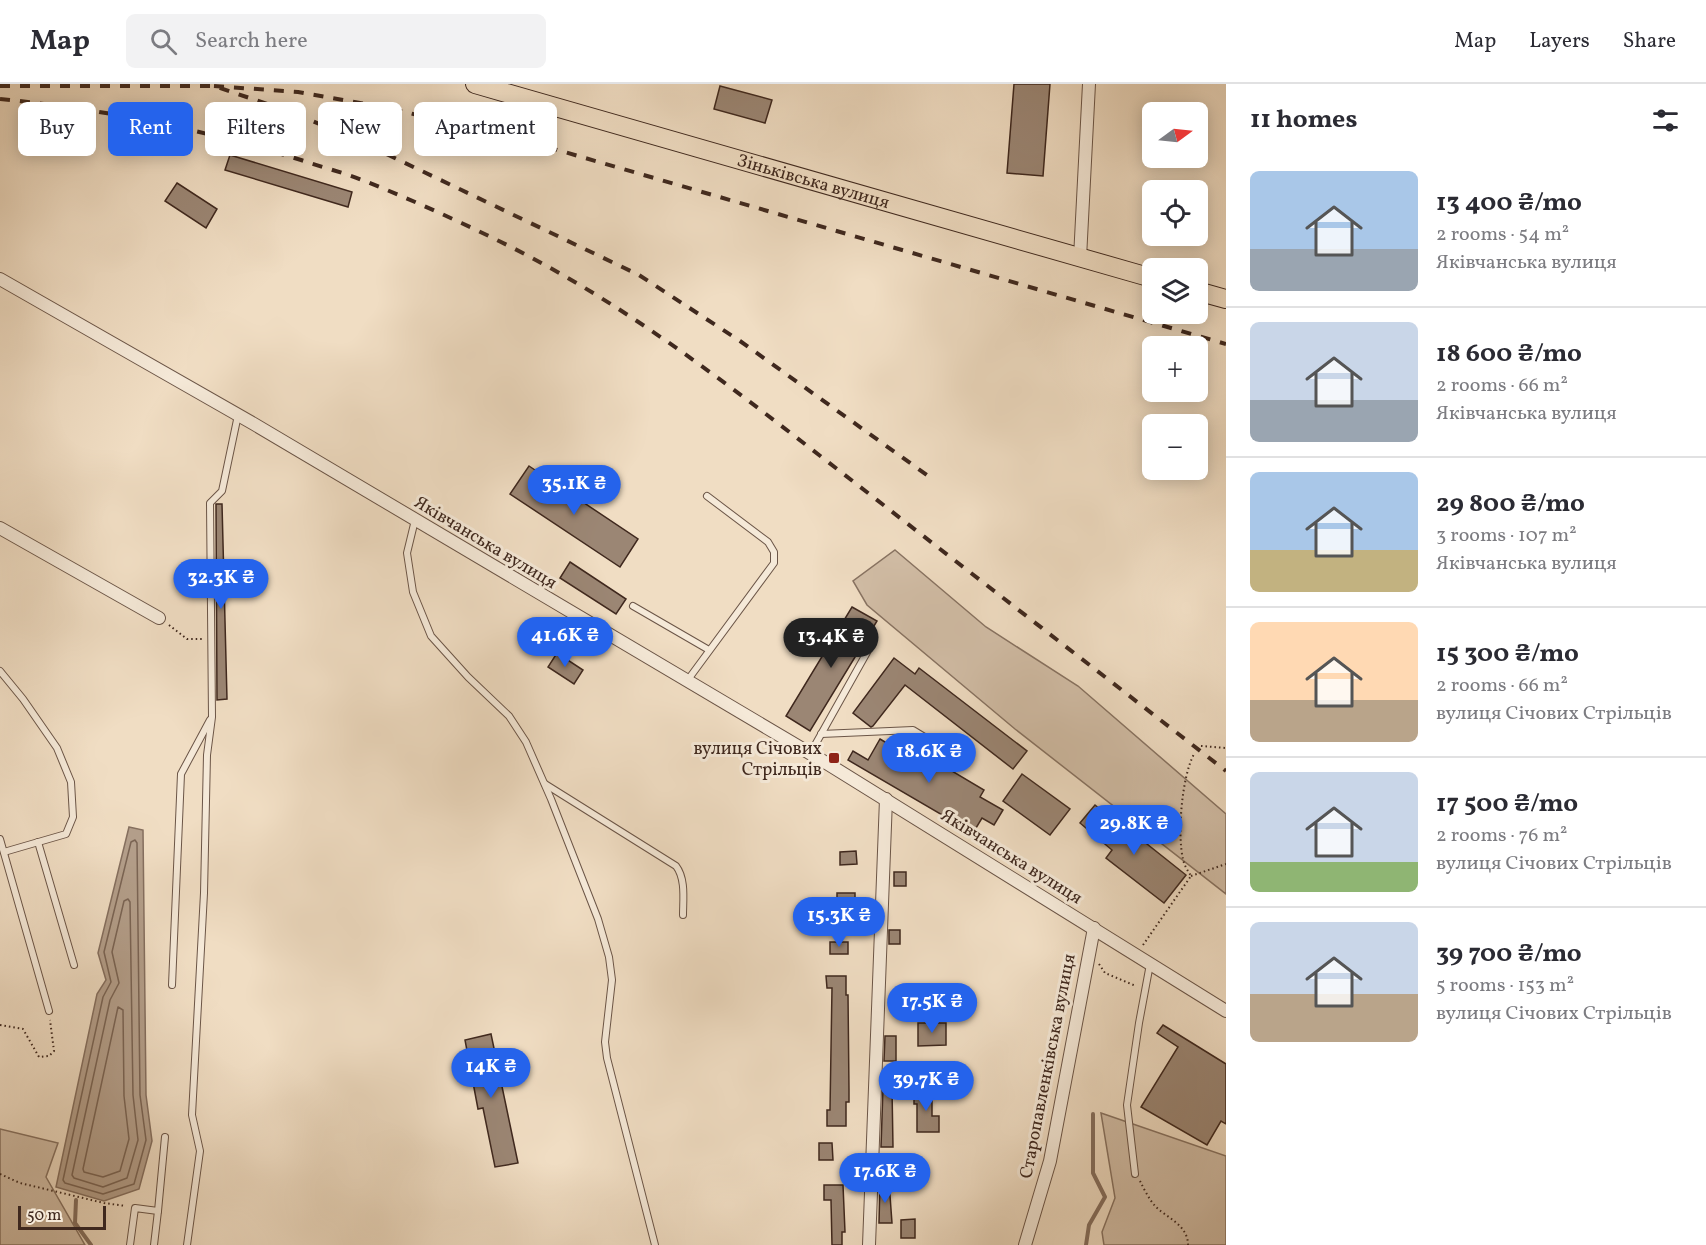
<!DOCTYPE html>
<html lang="en">
<head>
<meta charset="utf-8">
<style>
  :root { --surface:#fff; --page:#f2f2f3; --text:#2b2b33; --muted:#7c7c81; --line:#e1e1e2; --accent:#2563eb }
  body { margin:0; font-family:Vollkorn,serif; background:var(--page); color:var(--text); height:100vh; display:flex; flex-direction:column; font-size:22px; white-space:nowrap }
  * { box-sizing:border-box; margin:0 }
  p { font-size:20px; color:var(--muted) }
  .icon { flex:none; width:33px; height:33px; fill:none; stroke:currentColor; stroke-width:2; stroke-linecap:round; stroke-linejoin:round }
  .map { position:relative; flex:1; overflow:hidden }
  .panel { display:flex; flex-direction:column; background:var(--surface); width:480px }
  .panel>* { flex:none }
  .hud { position:absolute; left:18px; top:18px; width:570px; height:54px; display:flex; gap:12px }
  .needle { width:39px; rotate:75deg }
  .tools { position:absolute; left:1142px; top:18px; display:grid; gap:12px }
  .tools a { display:grid; place-items:center; width:66px; height:66px; border-radius:9px; background:var(--surface); box-shadow:0 3px 15px #0003; font-size:30px }
  .scale { position:absolute; left:18px; bottom:15px; width:88px; box-sizing:border-box; padding-left:6px; border:3px solid #3f281e; border-top:0; font-size:16px; line-height:21px; white-space:nowrap; color:#3f281e; -webkit-text-stroke:4px #f5e9d8; paint-order:stroke }
  .price { position:absolute; translate:-50% -51px; padding:0 14px; border-radius:21px; background:var(--accent); color:#fff; font-size:20px; line-height:39px; filter:drop-shadow(0 2px 3px #0008) }
  .price::after { content:''; position:absolute; left:50%; top:36px; width:18px; height:14px; margin-left:-9px; background:inherit; clip-path:polygon(0 0,100% 0,50% 100%) }
  .price.selected { background:#222; color:#fff }
  ul { padding:0; list-style:none }
  li { display:flex; align-items:center; gap:18px; height:150px; padding:0 24px }
  li+li { border-top:2px solid var(--line) }
  li span { display:grid; place-items:center; flex:none; width:168px; height:120px; border-radius:9px; color:#555 }
  li>.icon { margin-inline-start:auto }
  span .icon { width:72px; height:72px; fill:#fffc; stroke-width:1 }
  li b { font-size:26px }
  h2 { display:flex; justify-content:space-between; align-items:center; height:72px; padding:0 24px; font-size:26px }
  .tag { padding:0 21px; border-radius:9px; background:var(--surface); box-shadow:0 3px 15px #0003; font-size:21px; line-height:54px }
  .tag.selected { background:var(--accent); color:#fff }
  header { display:flex; align-items:center; gap:36px; box-sizing:border-box; height:84px; padding:0 30px; background:var(--surface); border-bottom:2px solid var(--line) }
  header strong { font-size:28px }
  nav { display:flex; gap:33px; margin-inline-start:auto; font-size:21px }
  .search { width:420px; height:54px; background:var(--page); display:flex; align-items:center; gap:15px; box-sizing:border-box; padding:0 21px; border-radius:9px; color:var(--muted); font-size:22px }
  main { display:flex; flex:1; min-height:0 }
  .map>svg:first-child { display:block }
  .green { fill:#d2bea7; stroke:#887362; stroke-width:1.5 }
  .water { fill:#b49f8b; stroke:#856f5f; stroke-width:1.5 }
  .lines { fill:none; stroke-linecap:round; stroke-linejoin:round }
  .shore { stroke:#7a6454; stroke-width:1.5 }
  .stream { stroke:#856f5f; stroke-width:4 }
  .building { fill:#9b8674; stroke:#3f281e; stroke-width:1.5 }
  .service-casing { stroke:#6b5547; stroke-width:8 }
  .minor-casing { stroke:#6b5547; stroke-width:14 }
  .primary-casing { stroke:#3f281e; stroke-width:20 }
  .path { stroke:#3f281e; stroke-width:2; stroke-dasharray:1.5 3; stroke-linecap:butt }
  .service { stroke:#f5e9d8; stroke-width:6 }
  .minor { stroke:#f5e9d8; stroke-width:12 }
  .primary { stroke:#f0ddc3; stroke-width:18 }
  .rail { stroke:#3f281e; stroke-width:4; stroke-dasharray:10 10; stroke-linecap:butt }
  .poi-dot { fill:#8f2418; stroke:#f5e9d8; stroke-width:2 }
  .labels { text-anchor:middle; stroke-width:6; stroke-linejoin:round; paint-order:stroke }
  .street-label { font-size:18px; fill:#3f281e; stroke:#f5e9d8 }
  .poi-label { font-size:18px; fill:#3f281e; stroke:#f5e9d8; text-anchor:end }
</style>
</head>
<body>
<header>
<strong>Map</strong>
<div class="search"><svg class="icon" aria-label="search" viewBox="0 0 24 24"><circle cx="10" cy="10" r="6"/><path d="M15 15l6 6"/></svg>Search here</div>
<nav><a>Map</a><a>Layers</a><a>Share</a></nav>
</header>
<main>
<div class="map">
<svg width="1226" height="1161" viewBox="0 0 1226 1161">
  <rect width="100%" height="100%" fill="#f0ddc3"/>
  <filter id="stains"><feTurbulence type="fractalNoise" baseFrequency=".00333" numOctaves="4"/><feColorMatrix values="0 0 0 0 .2 0 0 0 0 .09 0 0 0 0 .02 0 0 0 .5 -.17"/></filter>
  <radialGradient id="worn" r=".72"><stop offset=".6" stop-color="#630" stop-opacity="0"/><stop offset="1" stop-color="#630" stop-opacity=".3"/></radialGradient>
  <g class="green">
    <polygon points="895,466 986,543 1078,602 1226,730 1226,810 1015,645 867,521 853,497"/>
    <polygon points="1101,1029 1226,1072 1226,1161 1104,1161 1102,1148 1115,1114"/>
    <polygon points="0,1045 58,1059 46,1093 85,1161 0,1161"/>
  </g>
  <polygon class="water" points="129,743 143,746 146,1011 152,1057 139,1105 104,1117 56,1103 97,910 106,896 98,869"/>
  <g class="lines">
    <g class="shore">
      <polygon points="135,756 137,759 140,1011 146,1056 134,1100 103,1110 65,1099 63,1096 103,913 111,898 104,868 131,758"/>
      <polygon points="128,815 130,818 133,1011 138,1056 127,1094 103,1103 74,1094 72,1091 110,916 119,899 112,868 124,817"/>
      <polygon points="118,923 123,926 124,1012 129,1055 120,1087 103,1093 84,1088 83,1085"/>
    </g>
    <g class="stream">
      <polyline points="76,1116 75,1139 91,1161"/>
      <polyline points="1086,1161 1089,1141 1105,1113 1093,1089 1093,1030"/>
    </g>
  </g>
  <g class="building">
    <polygon points="1014,0 1050,0 1043,92 1007,89"/>
    <polygon points="720,2 772,16 765,39 714,25"/>
    <polygon points="230,71 352,108 348,123 225,86"/>
    <polygon points="177,99 217,125 206,144 165,117"/>
    <polygon points="529,382 638,455 620,483 510,410"/>
    <polygon points="216,420 222,420 227,615 217,616"/>
    <polygon points="570,478 626,515 616,530 560,494"/>
    <polygon points="852,523 877,537 810,647 786,632"/>
    <polygon points="557,569 583,586 574,600 548,583"/>
    <polygon points="894,574 915,590 919,584 1027,667 1013,685 905,601 873,642 871,643 853,629"/>
    <polygon points="880,655 898,666 903,658 984,706 980,713 1003,726 994,741 982,734 973,749 848,676 853,667 868,676"/>
    <polygon points="1022,690 1070,725 1050,751 1003,717"/>
    <polygon points="1095,721 1127,747 1128,745 1186,791 1164,819 1106,774 1112,766 1080,739"/>
    <polygon points="856,767 857,780 840,781 840,768"/>
    <rect x="894" y="788" width="12" height="14"/>
    <rect x="837" y="809" width="18" height="23"/>
    <rect x="889" y="846" width="11" height="14"/>
    <rect x="830" y="858" width="18" height="12"/>
    <polygon points="826,892 846,892 846,911 848,911 849,1005 849,1018 846,1018 846,1042 827,1042 827,1026 830,1026 832,904 827,904"/>
    <polygon points="918,939 946,939 946,961 918,962"/>
    <polygon points="1163,941 1226,980 1226,1040 1221,1037 1207,1061 1141,1023 1178,963 1157,949"/>
    <polygon points="491,950 518,1079 495,1083 483,1024 478,1025 465,956"/>
    <polygon points="885,952 896,952 896,977 884,977"/>
    <polygon points="883,1004 892,1004 893,1063 881,1063"/>
    <polygon points="914,1005 932,1005 932,1032 939,1032 939,1048 917,1048 917,1020 914,1020"/>
    <polygon points="819,1059 832,1059 833,1076 819,1076"/>
    <polygon points="880,1098 889,1098 892,1139 879,1139"/>
    <polygon points="824,1101 843,1101 845,1148 842,1148 842,1161 832,1161 831,1116 824,1116"/>
    <polygon points="915,1135 915,1154 901,1154 901,1136"/>
  </g>
  <g class="lines">
    <defs>
      <g id="service">
        <polyline points="415,436 407,469 413,508 431,552 468,593 509,632 526,658 551,715 598,835 609,873 612,896 605,958 607,974 655,1161"/>
        <polyline points="633,522 709,566"/>
        <polyline points="0,587 23,615 57,664 71,698 73,733 66,750 4,768"/>
        <polyline points="687,597 774,479 774,468 768,458 707,412"/>
        <polyline points="821,650 913,646 941,663"/>
        <polyline points="810,670 870,563"/>
        <path d="M545 700 676 782C686 795 683 816 683 831"/>
        <polyline points="0,755 49,927"/>
        <polyline points="38,758 74,881"/>
        <polyline points="172,901 181,690 210,636"/>
        <polyline points="1135,1090 1127,1021 1139,939 1150,880"/>
        <polyline points="158,1127 165,1053"/>
        <polyline points="130,1161 135,1124 158,1127 154,1161"/>
        <polyline points="187,1161 200,1067 192,1031 204,809 207,671 212,633 210,419 222,407 238,331"/>
      </g>
      <g id="minor">
        <polyline points="1080,174 1089,0"/>
        <polyline points="0,195 254,340 828,680 1226,927"/>
        <polyline points="0,444 159,534"/>
        <polyline points="869,1161 886,715"/>
        <polyline points="1025,1161 1050,1077 1094,844"/>
      </g>
      <g id="primary">
        <path id="s1" d="M475 0 1152 194"/>
        <polyline points="1197,207 1226,215"/>
      </g>
    </defs>
    <use href="#service" class="service-casing"/>
    <use href="#minor" class="minor-casing"/>
    <use href="#primary" class="primary-casing"/>
    <g class="path">
      <polyline points="169,541 187,555 203,555"/>
      <polyline points="1201,662 1226,664"/>
      <polyline points="1191,792 1226,780"/>
      <path d="M1143 861 1191 792C1188 787 1184 781 1183 775 1177 750 1182 692 1194 670"/>
      <polyline points="1099,880 1105,889 1136,902"/>
      <polyline points="0,941 23,945 39,973 49,972 54,967 50,936"/>
      <polyline points="0,1090 20,1099 104,1119 126,1122"/>
      <path d="M1140 1097C1144 1105 1149 1115 1155 1122 1167 1134 1188 1141 1188 1161"/>
    </g>
    <use href="#service" class="service"/>
    <use href="#minor" class="minor"/>
    <use href="#primary" class="primary"/>
    <g class="rail">
      <polyline points="0,2 214,2 291,28 355,55 639,191 740,257 931,394"/>
      <polyline points="214,2 298,8 388,24 530,58 1226,260"/>
      <path d="M0 15C103 25 202 45 301 76 321 83 342 88 362 96 408 114 454 135 499 157 630 221 744 313 859 402 981 497 1104 592 1226 687"/>
    </g>
  </g>
  <rect class="poi-dot" x="828" y="668" width="12" height="12" rx="3"/>
  <g class="labels">
    <g class="street-label">
      <text dy="6" stroke="none"><textPath href="#s1" startOffset="352">Зіньківська вулиця</textPath></text>
      <text transform="translate(486 458) rotate(31)" y="6">Яківчанська вулиця</text>
      <text transform="translate(1012 772) rotate(32)" y="6">Яківчанська вулиця</text>
      <text transform="translate(1047 982) rotate(-79)" y="6">Старопавленківська вулиця</text>
    </g>
    <g class="poi-label">
      <text x="822" y="670">вулиця Січових<tspan x="822" dy="21">Стрільців</tspan></text>
    </g>
  </g>
  <rect width="100%" height="100%" filter="url(#stains)"/>
  <rect width="100%" height="100%" fill="url(#worn)"/>
</svg>
<div class="tools">
<a><svg class="needle" viewBox="-14 -14 28 28"><path d="M0-13l5 13h-10z" fill="#e53935"/><path d="M0 13l5-13h-10z" fill="#7c7c81"/></svg></a>
<a><svg class="icon" aria-label="locate" viewBox="0 0 24 24"><circle cx="12" cy="12" r="6"/><path d="M12 2v4M12 18v4M2 12h4M18 12h4"/></svg></a>
<a><svg class="icon" aria-label="layers" viewBox="0 0 24 24"><path d="M12 4l9 5-9 5-9-5zM3 14l9 5 9-5"/></svg></a>
<a>+</a>
<a>−</a>
</div>
<div class="scale">50 m</div>
<b class="price" style="left:574px;top:432px">35.1K ₴</b>
<b class="price" style="left:221px;top:526px">32.3K ₴</b>
<b class="price" style="left:565px;top:584px">41.6K ₴</b>
<b class="price selected" style="left:831px;top:585px">13.4K ₴</b>
<b class="price" style="left:929px;top:700px">18.6K ₴</b>
<b class="price" style="left:1134px;top:772px">29.8K ₴</b>
<b class="price" style="left:839px;top:864px">15.3K ₴</b>
<b class="price" style="left:932px;top:950px">17.5K ₴</b>
<b class="price" style="left:491px;top:1015px">14K ₴</b>
<b class="price" style="left:926px;top:1028px">39.7K ₴</b>
<b class="price" style="left:885px;top:1120px">17.6K ₴</b>
<div class="hud">
<a class="tag">Buy</a>
<a class="tag selected">Rent</a>
<a class="tag">Filters</a>
<a class="tag">New</a>
<a class="tag">Apartment</a>
</div>
</div>
<section class="panel">
<h2>11 homes<svg class="icon" aria-label="filters" viewBox="0 0 24 24"><path d="M4 7h16M4 17h16"/><circle cx="9" cy="7" r="2"/><circle cx="15" cy="17" r="2"/></svg></h2>
<ul>
<li><span style="background:linear-gradient(#a9c7e8 65%,#9aa5b1 0)"><svg class="icon" aria-label="home" viewBox="0 0 24 24"><path d="M3 11l9-7 9 7M6 9v11h12V9"/></svg></span><div><b>13 400 ₴/mo</b><p>2 rooms · 54 m²</p><p>Яківчанська вулиця</p></div></li>
<li><span style="background:linear-gradient(#c9d6e8 65%,#9aa5b1 0)"><svg class="icon" aria-label="home" viewBox="0 0 24 24"><path d="M3 11l9-7 9 7M6 9v11h12V9"/></svg></span><div><b>18 600 ₴/mo</b><p>2 rooms · 66 m²</p><p>Яківчанська вулиця</p></div></li>
<li><span style="background:linear-gradient(#a9c7e8 65%,#c2b280 0)"><svg class="icon" aria-label="home" viewBox="0 0 24 24"><path d="M3 11l9-7 9 7M6 9v11h12V9"/></svg></span><div><b>29 800 ₴/mo</b><p>3 rooms · 107 m²</p><p>Яківчанська вулиця</p></div></li>
<li><span style="background:linear-gradient(#ffd9b3 65%,#b9a48a 0)"><svg class="icon" aria-label="home" viewBox="0 0 24 24"><path d="M3 11l9-7 9 7M6 9v11h12V9"/></svg></span><div><b>15 300 ₴/mo</b><p>2 rooms · 66 m²</p><p>вулиця Січових Стрільців</p></div></li>
<li><span style="background:linear-gradient(#c9d6e8 75%,#8fb573 0)"><svg class="icon" aria-label="home" viewBox="0 0 24 24"><path d="M3 11l9-7 9 7M6 9v11h12V9"/></svg></span><div><b>17 500 ₴/mo</b><p>2 rooms · 76 m²</p><p>вулиця Січових Стрільців</p></div></li>
<li><span style="background:linear-gradient(#c9d6e8 60%,#b9a48a 0)"><svg class="icon" aria-label="home" viewBox="0 0 24 24"><path d="M3 11l9-7 9 7M6 9v11h12V9"/></svg></span><div><b>39 700 ₴/mo</b><p>5 rooms · 153 m²</p><p>вулиця Січових Стрільців</p></div></li>
</ul>
</section>
</main>
</body>
</html>
